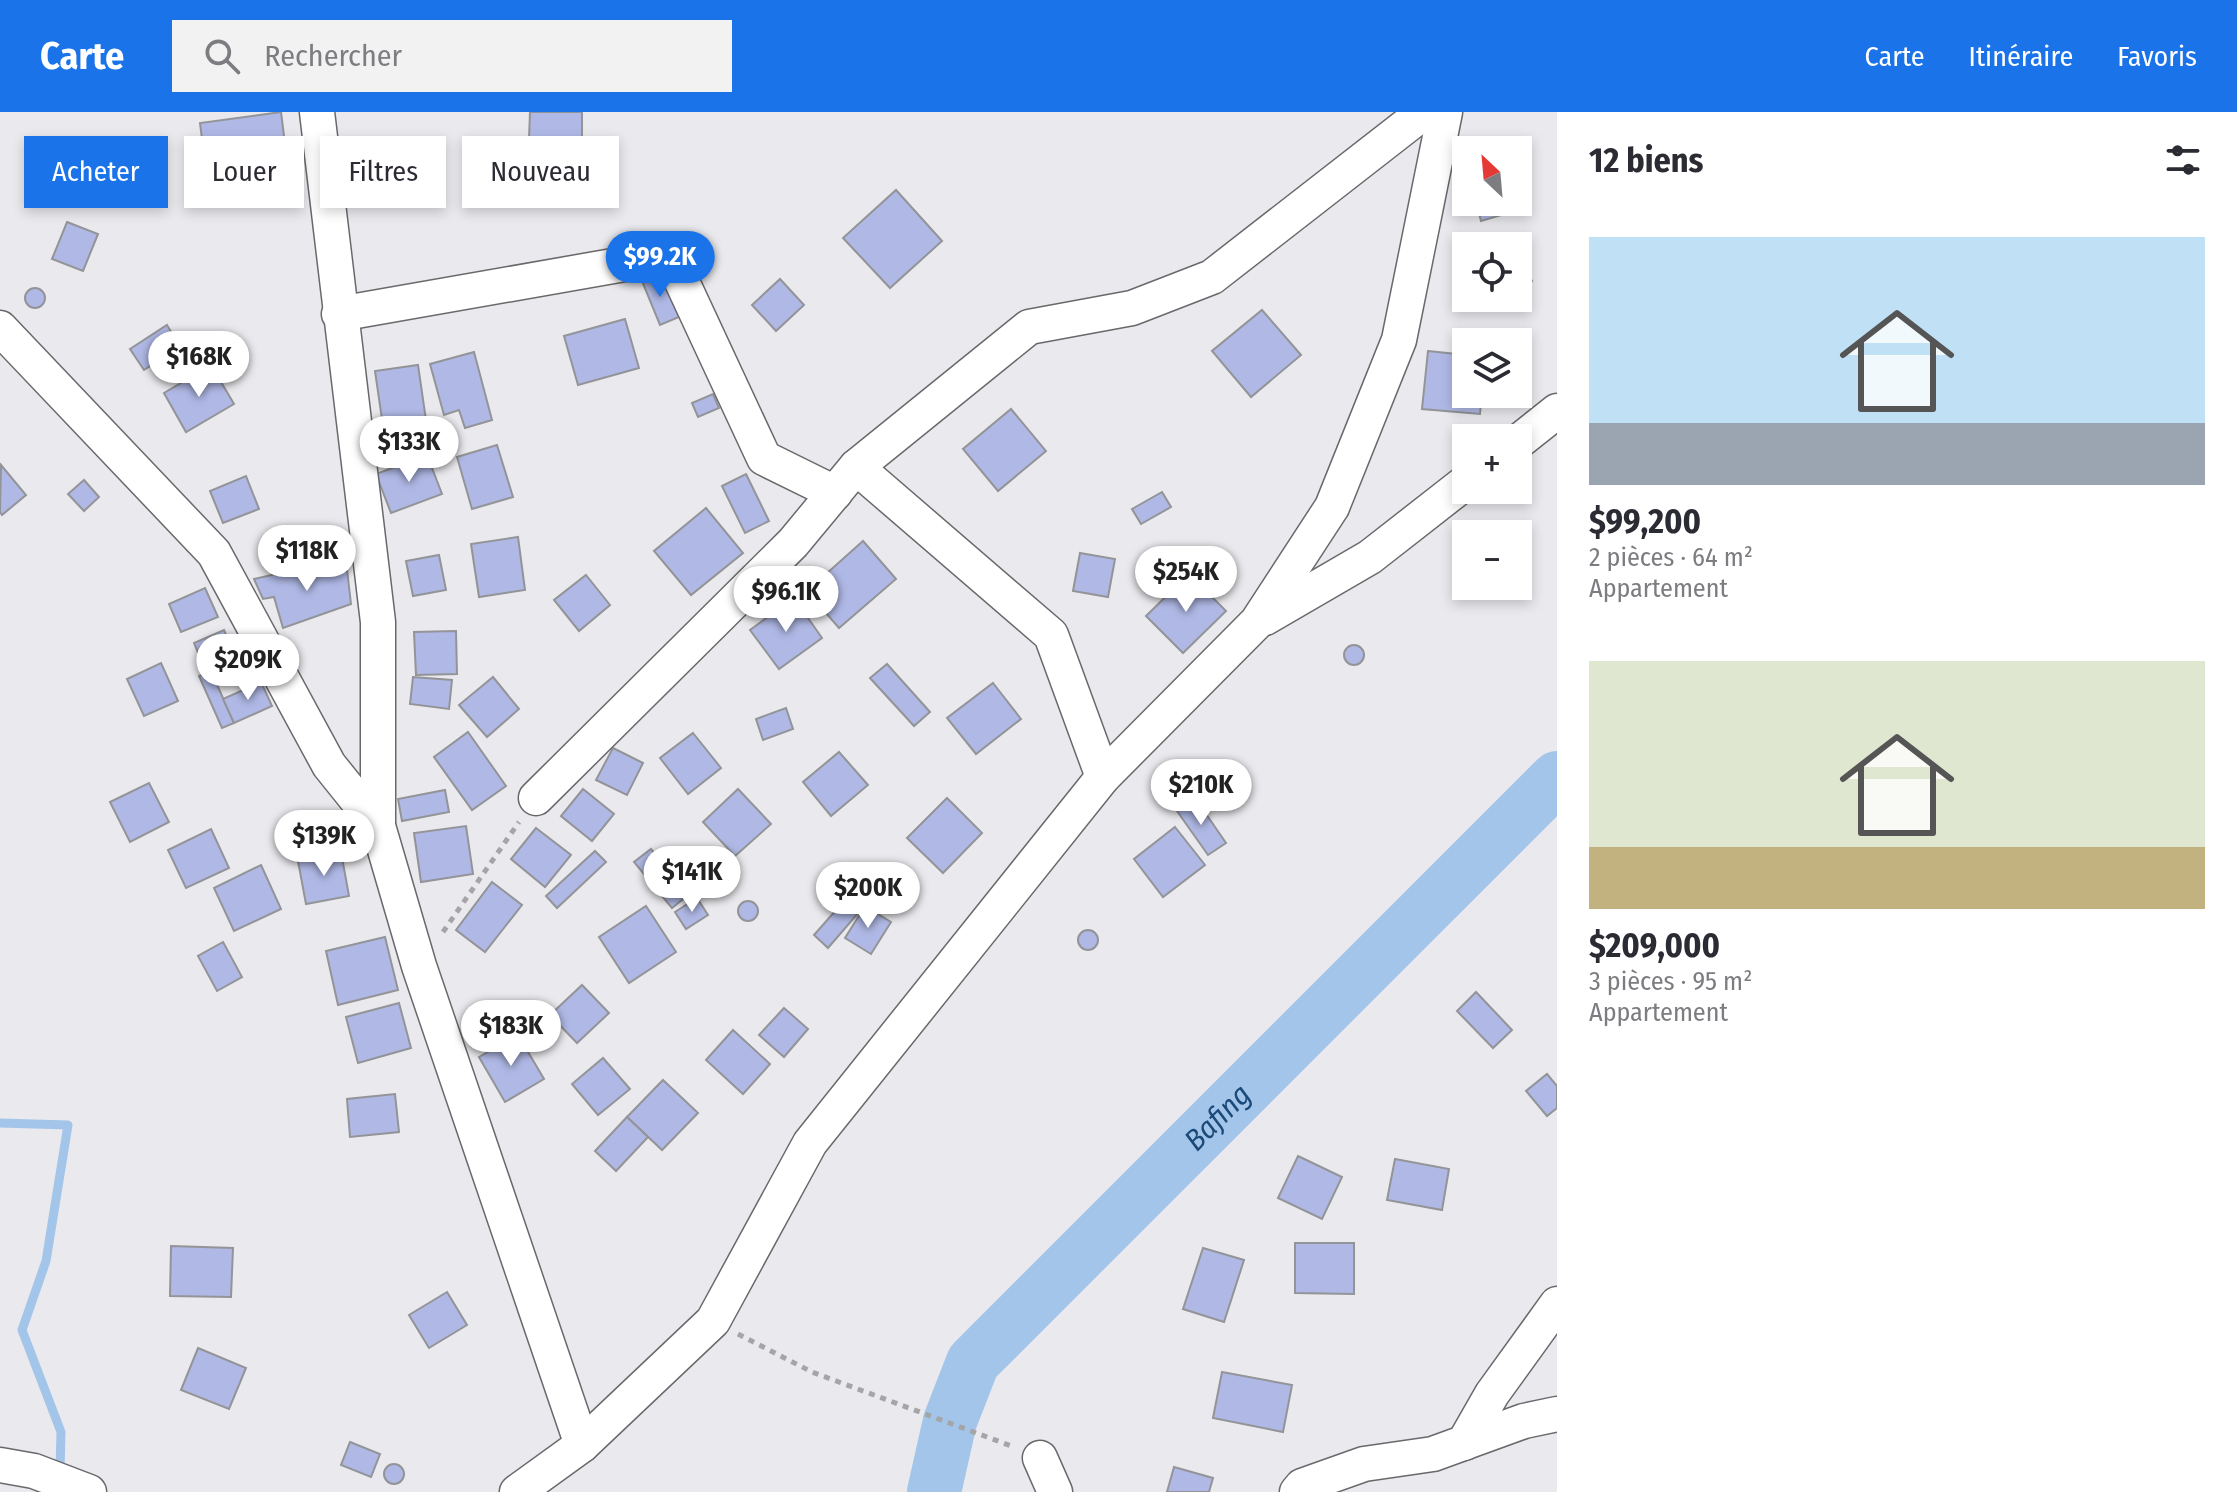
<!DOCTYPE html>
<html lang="fr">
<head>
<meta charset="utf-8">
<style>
  :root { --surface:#fff; --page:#f2f2f3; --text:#2b2b33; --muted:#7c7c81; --accent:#1a73e8 }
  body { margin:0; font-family:"Fira Sans Condensed",sans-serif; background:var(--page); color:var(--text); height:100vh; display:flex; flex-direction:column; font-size:30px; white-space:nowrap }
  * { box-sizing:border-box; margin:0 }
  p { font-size:26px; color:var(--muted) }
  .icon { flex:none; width:44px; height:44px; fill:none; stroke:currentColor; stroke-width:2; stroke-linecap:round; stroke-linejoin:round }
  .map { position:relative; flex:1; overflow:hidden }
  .sheet { display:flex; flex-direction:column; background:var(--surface); width:680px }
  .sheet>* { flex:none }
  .guide { position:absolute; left:24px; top:24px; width:760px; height:72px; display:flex; gap:16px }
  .needle { width:52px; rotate:334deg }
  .fabs { position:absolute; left:1452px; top:24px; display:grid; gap:16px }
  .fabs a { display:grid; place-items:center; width:80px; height:80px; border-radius:0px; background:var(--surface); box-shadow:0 4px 12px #0003; font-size:40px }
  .price { position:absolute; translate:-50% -68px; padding:0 18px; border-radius:28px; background:#fff; color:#222; font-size:26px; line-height:52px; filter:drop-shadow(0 2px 4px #0008) }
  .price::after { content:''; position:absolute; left:50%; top:48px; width:24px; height:18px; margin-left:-12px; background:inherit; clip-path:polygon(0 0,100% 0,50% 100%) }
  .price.active { background:var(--accent); color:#fff }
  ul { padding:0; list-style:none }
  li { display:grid; align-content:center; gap:16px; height:424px; padding:0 32px }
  li span { display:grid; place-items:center; height:248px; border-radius:0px; color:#555 }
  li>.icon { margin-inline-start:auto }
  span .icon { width:144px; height:144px; fill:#fffc; stroke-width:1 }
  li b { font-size:34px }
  h2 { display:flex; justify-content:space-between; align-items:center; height:96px; padding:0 32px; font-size:34px }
  .chip { padding:0 28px; border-radius:0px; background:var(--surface); box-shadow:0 4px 12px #0003; font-size:28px; line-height:72px }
  .chip.active { background:var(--accent); color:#fff }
  header { display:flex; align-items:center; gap:48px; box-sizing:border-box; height:112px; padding:0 40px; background:var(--accent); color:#fff }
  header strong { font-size:38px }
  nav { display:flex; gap:44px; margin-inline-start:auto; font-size:28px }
  .search { width:560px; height:72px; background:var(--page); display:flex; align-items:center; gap:20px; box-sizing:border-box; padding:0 28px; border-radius:0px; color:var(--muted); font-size:30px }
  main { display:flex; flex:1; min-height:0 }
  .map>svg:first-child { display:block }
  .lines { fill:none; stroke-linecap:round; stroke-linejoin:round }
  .stream { stroke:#a3c5ea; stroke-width:9 }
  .river { stroke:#a3c5ea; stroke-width:54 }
  .building { fill:#b0b9e6; stroke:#939498; stroke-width:2 }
  .street-casing { stroke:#69686b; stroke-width:37 }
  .path { stroke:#a5a4a7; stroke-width:5; stroke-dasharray:6 6; stroke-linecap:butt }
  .street { stroke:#fff; stroke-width:34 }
  .labels { text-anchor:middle; stroke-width:7; stroke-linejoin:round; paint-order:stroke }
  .water-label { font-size:30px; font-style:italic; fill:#1b4a79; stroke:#fff }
</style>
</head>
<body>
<header>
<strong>Carte</strong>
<div class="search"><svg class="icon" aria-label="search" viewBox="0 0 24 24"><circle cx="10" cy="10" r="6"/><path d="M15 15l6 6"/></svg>Rechercher</div>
<nav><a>Carte</a><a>Itinéraire</a><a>Favoris</a></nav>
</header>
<main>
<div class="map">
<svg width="1557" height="1380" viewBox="0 0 1557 1380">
  <rect width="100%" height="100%" fill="#eae9ed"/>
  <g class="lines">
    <polyline class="stream" points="0,1011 68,1013 46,1149 22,1218 61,1320 60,1359"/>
    <path class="river" id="s1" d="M934 1380 950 1309 973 1250 1557 666"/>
  </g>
  <g class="building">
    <polygon points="281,0 287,48 206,59 200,11"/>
    <polygon points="530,0 582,0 582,28 529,27"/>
    <polygon points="896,78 942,129 890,176 843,126"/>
    <polygon points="1476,90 1515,90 1518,98 1481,109"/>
    <polygon points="67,110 98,122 83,159 52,147"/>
    <polygon points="1518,146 1532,169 1518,177"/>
    <polygon points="660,161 679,205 660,213 642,169"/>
    <polygon points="780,167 804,193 776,219 752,193"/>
    <circle cx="35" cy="186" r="10"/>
    <polygon points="1262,198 1301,243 1251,285 1212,239"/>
    <polygon points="625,207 639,256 578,273 564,224"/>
    <polygon points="167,213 180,235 144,258 130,237"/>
    <polygon points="1428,239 1466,243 1466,282 1482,282 1480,302 1422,297"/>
    <polygon points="474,240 492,308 465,316 459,298 444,303 430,252"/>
    <polygon points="211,253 234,292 186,320 164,281"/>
    <polygon points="418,253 427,315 384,321 375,259"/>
    <polygon points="713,282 719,296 698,305 692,291"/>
    <polygon points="1011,297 1046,339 998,379 963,337"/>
    <polygon points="497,333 513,385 472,397 457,345"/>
    <polygon points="427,343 442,382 391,401 376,362"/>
    <polygon points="1,353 26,383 2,403 0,400"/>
    <polygon points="746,362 769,409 745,421 722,374"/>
    <polygon points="246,364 259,397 223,411 210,379"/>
    <polygon points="84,368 99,385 84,399 68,382"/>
    <polygon points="1162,380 1171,395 1141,412 1132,397"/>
    <polygon points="706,396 743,441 691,483 654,439"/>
    <polygon points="518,425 525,478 479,485 471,432"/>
    <polygon points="863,429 896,467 839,516 807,479"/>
    <polygon points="1080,441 1115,447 1108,485 1073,479"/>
    <polygon points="439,443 446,478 413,484 406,449"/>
    <polygon points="346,449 351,492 283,516 274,485 263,487 254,467 298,457 301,468 329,460 327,450"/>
    <polygon points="1189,462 1226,499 1183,541 1146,504"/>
    <polygon points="586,463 610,493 579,519 554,488"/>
    <polygon points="205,476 218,505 181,520 169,492"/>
    <polygon points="794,486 822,526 779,557 750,518"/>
    <polygon points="224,518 235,544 205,557 194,531"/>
    <polygon points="456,519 457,562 416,563 414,520"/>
    <circle cx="1354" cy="543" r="10"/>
    <polygon points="161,551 178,589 144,604 127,567"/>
    <polygon points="887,552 930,600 914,614 870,566"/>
    <polygon points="211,559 234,611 222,616 199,564"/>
    <polygon points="413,565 452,568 449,597 410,592"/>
    <polygon points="493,565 519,597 487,625 459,593"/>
    <polygon points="261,570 272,594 234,611 223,587"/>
    <polygon points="993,571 1021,607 976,642 947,606"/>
    <polygon points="786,596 793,617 763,628 756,607"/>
    <polygon points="468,620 506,674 472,698 434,645"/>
    <polygon points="693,621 721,656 688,682 660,646"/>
    <polygon points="613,636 643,651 627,683 596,668"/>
    <polygon points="839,640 868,673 831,704 803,670"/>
    <polygon points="149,671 169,710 130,730 110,690"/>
    <polygon points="583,677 614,702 592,729 561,704"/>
    <polygon points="738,677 771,712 735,744 703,710"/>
    <polygon points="445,678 449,700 402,709 398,687"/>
    <polygon points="947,686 982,721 943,761 907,726"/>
    <polygon points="1195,686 1226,731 1208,743 1177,699"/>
    <polygon points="466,714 473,762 421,770 414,721"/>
    <polygon points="1175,715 1205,753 1163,785 1134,747"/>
    <polygon points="536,716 571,743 545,775 511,747"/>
    <polygon points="211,717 229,756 186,776 168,738"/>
    <polygon points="651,737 688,783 672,796 634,750"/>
    <polygon points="595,739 606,750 557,796 546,784"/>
    <polygon points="723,739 732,756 686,778 678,760"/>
    <polygon points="341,740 349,784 306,792 298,749"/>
    <polygon points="261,753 281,797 234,819 214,776"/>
    <polygon points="492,770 522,793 485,840 456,818"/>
    <polygon points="697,786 708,803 686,817 675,800"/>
    <polygon points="845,788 859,800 828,836 814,823"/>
    <circle cx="748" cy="799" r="10"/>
    <polygon points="646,794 676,840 629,871 599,825"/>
    <polygon points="865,794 891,810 871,842 845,826"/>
    <circle cx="1088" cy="828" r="10"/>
    <polygon points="385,825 398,878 338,893 326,839"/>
    <polygon points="223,830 242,865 217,879 198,844"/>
    <polygon points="582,873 609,901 577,931 550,903"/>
    <polygon points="1476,880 1512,918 1493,936 1457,899"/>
    <polygon points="399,891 411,936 358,951 346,905"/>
    <polygon points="784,896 808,917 784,945 759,923"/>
    <polygon points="733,918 770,952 743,982 706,948"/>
    <polygon points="518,923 544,967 505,990 479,945"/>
    <polygon points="603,946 630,977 598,1003 572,972"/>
    <polygon points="1547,962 1557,974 1557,996 1547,1004 1526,979"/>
    <polygon points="663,968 698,1001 662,1038 627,1005"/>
    <polygon points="395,982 399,1020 350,1025 347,987"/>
    <polygon points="627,1005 648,1025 616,1059 595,1039"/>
    <polygon points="1298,1044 1342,1065 1322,1107 1278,1086"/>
    <polygon points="1395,1047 1449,1057 1442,1098 1387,1088"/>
    <polygon points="1295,1131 1354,1131 1354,1182 1295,1181"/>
    <polygon points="171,1134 233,1136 231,1185 170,1184"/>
    <polygon points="1203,1136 1244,1148 1224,1210 1183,1197"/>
    <polygon points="447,1180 467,1213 429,1236 409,1203"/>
    <polygon points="198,1236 246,1256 229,1297 181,1278"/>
    <polygon points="1222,1260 1292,1273 1283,1320 1213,1306"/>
    <polygon points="350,1330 380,1342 371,1365 341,1353"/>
    <circle cx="394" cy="1362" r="10"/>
    <polygon points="1174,1355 1213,1366 1209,1380 1167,1380"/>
  </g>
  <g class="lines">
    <defs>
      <g id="street">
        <polyline points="317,0 378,510 378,714 419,854 582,1333"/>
        <polyline points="339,202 670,144 764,346 835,381"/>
        <polyline points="0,216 214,441 329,653 378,714"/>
        <polyline points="1518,330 1557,299"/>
        <polyline points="856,355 1051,523 1103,665"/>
        <polyline points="1265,506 1370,445 1466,370"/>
        <polyline points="536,686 793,431 856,355 1029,215 1132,196 1212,165 1424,0"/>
        <polyline points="1464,1331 1492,1282 1557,1192"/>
        <polyline points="1040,1346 1055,1380"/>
        <polyline points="0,1353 34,1359 89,1380"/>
        <polyline points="517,1380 582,1333 713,1209 810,1031 1103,665 1257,510 1332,395 1399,228 1445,0"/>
        <polyline points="1297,1380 1302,1374 1364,1352 1433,1342 1524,1309 1557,1302"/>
      </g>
    </defs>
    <use href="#street" class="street-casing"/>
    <g class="path">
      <polyline points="443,820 519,710"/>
      <polyline points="738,1222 812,1260 1014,1335"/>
    </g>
    <use href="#street" class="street"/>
  </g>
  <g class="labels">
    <g class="water-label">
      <text dy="10" stroke="none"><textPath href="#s1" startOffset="482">Bafing</textPath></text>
    </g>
  </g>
</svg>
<div class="fabs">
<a><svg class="needle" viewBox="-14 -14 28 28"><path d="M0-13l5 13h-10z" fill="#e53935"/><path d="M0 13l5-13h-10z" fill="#7c7c81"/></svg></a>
<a><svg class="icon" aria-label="locate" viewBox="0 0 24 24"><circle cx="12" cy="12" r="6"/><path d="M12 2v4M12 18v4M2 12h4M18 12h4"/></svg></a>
<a><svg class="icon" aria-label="layers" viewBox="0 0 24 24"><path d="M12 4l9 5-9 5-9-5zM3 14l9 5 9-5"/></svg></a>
<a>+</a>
<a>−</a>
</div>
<b class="price active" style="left:660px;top:187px">$99.2K</b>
<b class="price" style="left:199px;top:287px">$168K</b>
<b class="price" style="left:409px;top:372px">$133K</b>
<b class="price" style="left:307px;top:481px">$118K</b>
<b class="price" style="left:1186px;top:502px">$254K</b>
<b class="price" style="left:786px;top:522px">$96.1K</b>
<b class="price" style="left:248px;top:590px">$209K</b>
<b class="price" style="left:1201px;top:715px">$210K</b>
<b class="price" style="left:324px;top:766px">$139K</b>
<b class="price" style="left:692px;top:802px">$141K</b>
<b class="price" style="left:868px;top:818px">$200K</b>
<b class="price" style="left:511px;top:956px">$183K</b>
<div class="guide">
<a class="chip active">Acheter</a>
<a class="chip">Louer</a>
<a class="chip">Filtres</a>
<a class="chip">Nouveau</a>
</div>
</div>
<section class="sheet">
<h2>12 biens<svg class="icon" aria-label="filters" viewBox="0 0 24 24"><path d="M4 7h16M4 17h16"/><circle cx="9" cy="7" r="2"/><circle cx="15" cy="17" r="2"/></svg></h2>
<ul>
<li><span style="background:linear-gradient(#bfe0f5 75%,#9aa5b1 0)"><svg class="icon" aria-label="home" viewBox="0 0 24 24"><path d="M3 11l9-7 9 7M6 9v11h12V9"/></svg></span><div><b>$99,200</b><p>2 pièces · 64 m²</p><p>Appartement</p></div></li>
<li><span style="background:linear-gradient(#dfe7d0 75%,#c2b280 0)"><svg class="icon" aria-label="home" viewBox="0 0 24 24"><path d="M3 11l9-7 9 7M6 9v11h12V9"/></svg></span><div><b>$209,000</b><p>3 pièces · 95 m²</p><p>Appartement</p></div></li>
</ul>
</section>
</main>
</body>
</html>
